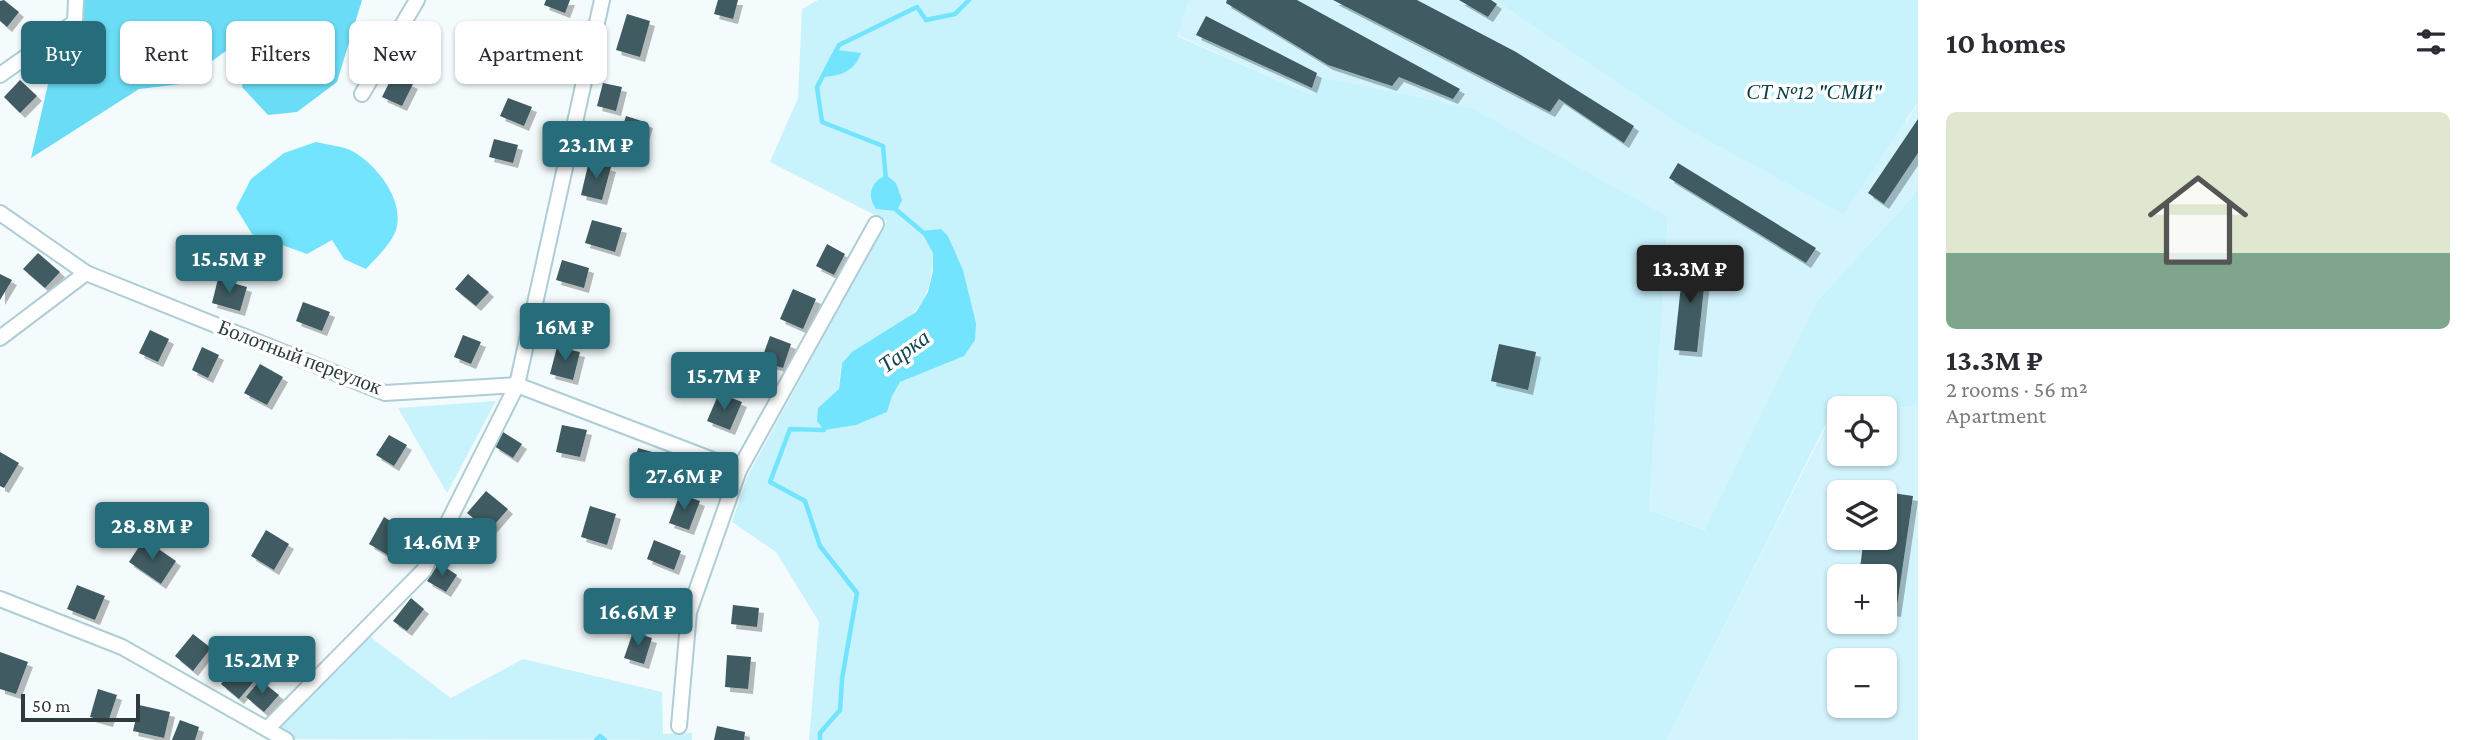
<!DOCTYPE html>
<html lang="en">
<head>
<meta charset="utf-8">
<style>
  :root { --surface:#fff; --page:#f7f7f7; --text:#2b2b33; --muted:#7c7c81; --line:#e1e1e2; --accent:#276c7b }
  body { margin:0; font-family:"Crimson Pro",serif; background:var(--page); color:var(--text); height:100vh; display:flex; flex-direction:column; font-size:26px; white-space:nowrap }
  * { box-sizing:border-box; margin:0 }
  p { font-size:23px; color:var(--muted) }
  .icon { flex:none; width:38px; height:38px; fill:none; stroke:currentColor; stroke-width:2; stroke-linecap:round; stroke-linejoin:round }
  .map { position:relative; flex:1; overflow:hidden }
  .details { display:flex; flex-direction:column; background:var(--surface); width:560px }
  .details>* { flex:none }
  .guide { position:absolute; left:21px; top:21px; width:665px; height:63px; display:flex; gap:14px }
  .fabs { position:absolute; left:1827px; top:396px; display:grid; gap:14px }
  .fabs a { display:grid; place-items:center; width:70px; height:70px; border-radius:10px; background:var(--surface); box-shadow:0 2px 5px #0004; font-size:35px }
  .scale { position:absolute; left:21px; bottom:18px; width:119px; box-sizing:border-box; padding-left:7px; border:4px solid #2e3b3e; border-top:0; font-size:19px; line-height:24px; white-space:nowrap; color:#2e3b3e; -webkit-text-stroke:5px #fff; paint-order:stroke }
  .price { position:absolute; translate:-50% -60px; padding:0 16px; border-radius:7px; background:var(--accent); color:#fff; font-size:23px; line-height:46px; filter:drop-shadow(0 2px 4px #0008) }
  .price::after { content:''; position:absolute; left:50%; top:42px; width:21px; height:16px; margin-left:-10px; background:inherit; clip-path:polygon(0 0,100% 0,50% 100%) }
  .price.on { background:#222; color:#fff }
  ul { padding:0; list-style:none }
  li { display:grid; align-content:center; gap:14px; height:371px; padding:0 28px }
  li+li { border-top:2px solid var(--line) }
  li span { display:grid; place-items:center; height:217px; border-radius:10px; color:#555 }
  li>.icon { margin-inline-start:auto }
  span .icon { width:126px; height:126px; fill:#fffc; stroke-width:1 }
  li b { font-size:30px }
  h2 { display:flex; justify-content:space-between; align-items:center; height:84px; padding:0 28px; font-size:30px }
  .pill { padding:0 24px; border-radius:10px; background:var(--surface); box-shadow:0 2px 5px #0004; font-size:24px; line-height:63px }
  .pill.on { background:var(--accent); color:#fff }
  main { display:flex; flex:1; min-height:0 }
  .map>svg:first-child { display:block }
  .built { fill:#d3f4fd; fill-rule:evenodd }
  .green { fill:#c8f2fc; fill-rule:evenodd }
  .forest { fill:#6adcf6 }
  .water { fill:#72e4fd }
  .lines { fill:none; stroke-linecap:round; stroke-linejoin:round }
  .stream { stroke:#72e4fd; stroke-width:4.5 }
  .building { fill:#3f5b62; filter:url(#shadow) }
  .minor-casing { stroke:#aecdd5; stroke-width:18 }
  .minor { stroke:#fff; stroke-width:14 }
  .labels { text-anchor:middle; stroke-width:7; stroke-linejoin:round; paint-order:stroke }
  .park-label { font-size:21px; font-style:italic; fill:#0a404a; stroke:#fff }
  .street-label { font-size:21px; fill:#2e3b3e; stroke:#fff }
  .water-label { font-size:23px; font-style:italic; fill:#124651; stroke:#fff }
</style>
</head>
<body>
<main>
<div class="map">
<svg width="1918" height="740" viewBox="0 0 1918 740">
  <defs>
    <filter id="shadow"><feDropShadow dx="5" dy="5" stdDeviation="0" flood-color="#0004"/></filter>
  </defs>
  <rect width="100%" height="100%" fill="#f4fbfc"/>
  <g class="built">
    <polygon points="1189,0 1495,0 1680,125 1907,121 1918,102 1918,188 1907,203 1817,301 1706,530 1649,510 1668,217 1311,95 1177,35"/>
    <path d="M1918 406V740H1667L1832 414 1839 413V453H1885V409ZM1839 492H1885V537H1839ZM1839 576H1885V621H1839ZM1839 660H1885V705H1839Z"/>
  </g>
  <g class="green">
    <path d="M818 0H1189L1177 36 1311 95 1324 78 1473 109 1668 217 1649 510 1705 530 1817 301 1907 203 1918 188V406L1885 409 1839 408V413L1831 414 1667 740H809L819 622 776 552 732 522 748 475 887 221 770 162 798 98 802 9ZM948 236 963 270 976 323 946 363 900 382 892 396 887 412 856 425 843 426 818 408 839 389C840 381 839 369 843 362 848 353 860 348 868 343 912 318 932 307 933 253Z"/>
    <polygon points="1495,0 1918,0 1918,102 1844,214 1680,125"/>
    <polygon points="496,401 447,493 398,408"/>
    <polygon points="369,636 451,698 523,659 662,692 663,734 692,733 692,740 266,739"/>
  </g>
  <polygon class="forest" points="83,0 362,0 337,82 297,112 268,115 242,87 249,34 181,84 139,89 31,158 54,58 82,15"/>
  <g class="water">
    <path d="M837 50 861 53C854 72 840 76 822 77Z"/>
    <path d="M316 142C328 145 344 146 354 152 377 166 405 200 396 230 391 244 376 258 366 269L344 259 332 240 307 254 252 234 236 208 251 179 284 153Z"/>
    <path d="M886 175 896 183 902 200 897 211 876 209C866 195 871 182 886 175Z"/>
    <polygon points="941,229 948,236 963,270 976,323 975,340 964,356 900,382 892,396 887,412 856,425 824,430 817,421 818,408 839,389 842,363 852,352 916,312 928,292 933,271 933,253 921,231"/>
  </g>
  <g class="lines">
    <g class="stream">
      <polyline points="886,180 883,146 822,122 817,87 839,45 917,7 926,20 955,14 969,0"/>
      <polyline points="894,208 925,234"/>
      <polyline points="596,740 600,736 605,740"/>
      <polyline points="820,740 820,733 840,710 842,679 857,593 820,546 805,501 770,482 790,429 824,430 826,426"/>
    </g>
  </g>
  <g class="building">
    <polygon points="4,0 19,12 7,27 0,21 0,1"/>
    <polygon points="546,0 570,0 565,13 544,5"/>
    <polygon points="718,0 738,0 733,19 714,14"/>
    <polygon points="1227,0 1297,0 1460,89 1453,99 1399,77 1392,86 1328,65 1226,3"/>
    <polygon points="1333,0 1417,0 1516,52 1634,126 1624,143 1559,99 1550,112"/>
    <polygon points="1459,0 1491,0 1497,4 1488,17"/>
    <polygon points="627,14 650,21 640,57 616,50"/>
    <polygon points="1206,16 1317,73 1312,88 1196,35"/>
    <polygon points="414,27 434,39 422,60 402,48"/>
    <polygon points="530,40 552,47 546,65 523,58"/>
    <polygon points="393,75 413,84 402,106 382,97"/>
    <polygon points="20,80 37,96 20,113 4,97"/>
    <polygon points="603,83 622,87 616,111 597,106"/>
    <polygon points="508,98 532,107 524,126 500,116"/>
    <polygon points="626,116 648,123 638,155 616,148"/>
    <polygon points="1918,119 1918,153 1884,204 1868,193"/>
    <polygon points="494,139 518,145 513,163 489,157"/>
    <polygon points="589,161 611,167 602,200 581,195"/>
    <polygon points="1678,163 1816,248 1806,263 1669,178"/>
    <polygon points="592,220 622,228 615,252 585,243"/>
    <polygon points="827,244 845,254 834,275 816,266"/>
    <polygon points="38,253 60,272 45,288 23,269"/>
    <polygon points="1684,258 1707,260 1697,352 1674,350"/>
    <polygon points="562,260 589,268 584,288 556,280"/>
    <polygon points="0,274 12,280 0,300"/>
    <polygon points="468,274 489,292 476,306 455,289"/>
    <polygon points="218,279 247,287 240,311 212,303"/>
    <polygon points="793,289 816,299 803,329 780,319"/>
    <polygon points="303,302 330,312 322,331 296,321"/>
    <polygon points="551,305 578,309 574,336 547,331"/>
    <polygon points="150,330 169,339 158,362 139,353"/>
    <polygon points="463,335 481,342 471,364 454,357"/>
    <polygon points="770,336 791,344 783,368 761,361"/>
    <polygon points="1499,344 1536,352 1528,390 1491,381"/>
    <polygon points="202,347 219,355 208,378 192,370"/>
    <polygon points="557,347 580,352 573,380 550,374"/>
    <polygon points="260,364 283,377 267,405 244,393"/>
    <polygon points="719,393 742,402 730,430 707,421"/>
    <polygon points="562,425 587,430 580,457 556,452"/>
    <polygon points="503,432 522,444 513,458 494,446"/>
    <polygon points="389,435 407,445 394,466 376,455"/>
    <polygon points="638,448 663,455 655,487 630,480"/>
    <polygon points="0,452 19,463 4,488 0,486"/>
    <polygon points="693,467 721,475 716,493 688,484"/>
    <polygon points="486,491 508,509 489,531 467,513"/>
    <polygon points="1885,492 1913,496 1896,612 1885,610 1885,576 1859,576 1864,537 1885,537"/>
    <polygon points="680,494 700,501 689,530 669,523"/>
    <polygon points="590,506 616,514 607,545 581,537"/>
    <polygon points="384,517 408,532 393,558 369,544"/>
    <polygon points="266,530 289,544 274,570 251,556"/>
    <polygon points="144,539 176,561 161,584 129,562"/>
    <polygon points="654,540 681,551 674,570 647,559"/>
    <polygon points="439,563 457,575 446,592 427,581"/>
    <polygon points="77,585 105,596 95,620 67,609"/>
    <polygon points="411,598 424,609 407,631 393,621"/>
    <polygon points="733,605 759,608 757,627 731,624"/>
    <polygon points="633,632 652,638 644,664 624,658"/>
    <polygon points="193,634 211,648 193,671 175,656"/>
    <polygon points="0,652 28,662 16,694 0,689"/>
    <polygon points="727,655 751,657 748,689 725,687"/>
    <polygon points="237,665 255,680 239,699 221,684"/>
    <polygon points="260,680 279,695 264,712 246,697"/>
    <polygon points="98,689 117,695 108,722 90,717"/>
    <polygon points="139,705 170,712 164,738 133,731"/>
    <polygon points="180,720 199,727 195,740 172,740"/>
    <polygon points="717,726 745,732 744,740 714,740"/>
  </g>
  <g class="lines">
    <defs>
      <g id="minor">
        <polyline points="0,75 75,22 76,0"/>
        <polyline points="362,94 417,0"/>
        <polyline points="0,213 86,273 385,393 517,385 739,470"/>
        <polyline points="0,338 86,273"/>
        <polyline points="0,599 122,647 286,740"/>
        <polyline points="679,726 689,612 739,470 876,224"/>
        <polyline points="268,728 424,570 517,385 602,0"/>
      </g>
    </defs>
    <use href="#minor" class="minor-casing"/>
    <use href="#minor" class="minor"/>
  </g>
  <g class="labels">
    <g class="park-label">
      <text x="1814" y="99">СТ №12 "СМИ"</text>
    </g>
    <g class="street-label">
      <text transform="translate(300 357) rotate(21)" y="7">Болотный переулок</text>
    </g>
    <g class="water-label">
      <text transform="translate(904 351) rotate(-36)" y="8">Тарка</text>
    </g>
  </g>
</svg>
<div class="fabs">
<a><svg class="icon" aria-label="locate" viewBox="0 0 24 24"><circle cx="12" cy="12" r="6"/><path d="M12 2v4M12 18v4M2 12h4M18 12h4"/></svg></a>
<a><svg class="icon" aria-label="layers" viewBox="0 0 24 24"><path d="M12 4l9 5-9 5-9-5zM3 14l9 5 9-5"/></svg></a>
<a>+</a>
<a>−</a>
</div>
<div class="scale">50 m</div>
<b class="price" style="left:596px;top:181px">23.1M ₽</b>
<b class="price" style="left:229px;top:295px">15.5M ₽</b>
<b class="price on" style="left:1690px;top:305px">13.3M ₽</b>
<b class="price" style="left:565px;top:363px">16M ₽</b>
<b class="price" style="left:724px;top:412px">15.7M ₽</b>
<b class="price" style="left:684px;top:512px">27.6M ₽</b>
<b class="price" style="left:152px;top:562px">28.8M ₽</b>
<b class="price" style="left:442px;top:578px">14.6M ₽</b>
<b class="price" style="left:638px;top:648px">16.6M ₽</b>
<b class="price" style="left:262px;top:696px">15.2M ₽</b>
<div class="guide">
<a class="pill on">Buy</a>
<a class="pill">Rent</a>
<a class="pill">Filters</a>
<a class="pill">New</a>
<a class="pill">Apartment</a>
</div>
</div>
<section class="details">
<h2>10 homes<svg class="icon" aria-label="filters" viewBox="0 0 24 24"><path d="M4 7h16M4 17h16"/><circle cx="9" cy="7" r="2"/><circle cx="15" cy="17" r="2"/></svg></h2>
<ul>
<li><span style="background:linear-gradient(#dfe7d0 65%,#7fa58c 0)"><svg class="icon" aria-label="home" viewBox="0 0 24 24"><path d="M3 11l9-7 9 7M6 9v11h12V9"/></svg></span><div><b>13.3M ₽</b><p>2 rooms · 56 m²</p><p>Apartment</p></div></li>
</ul>
</section>
</main>
</body>
</html>
